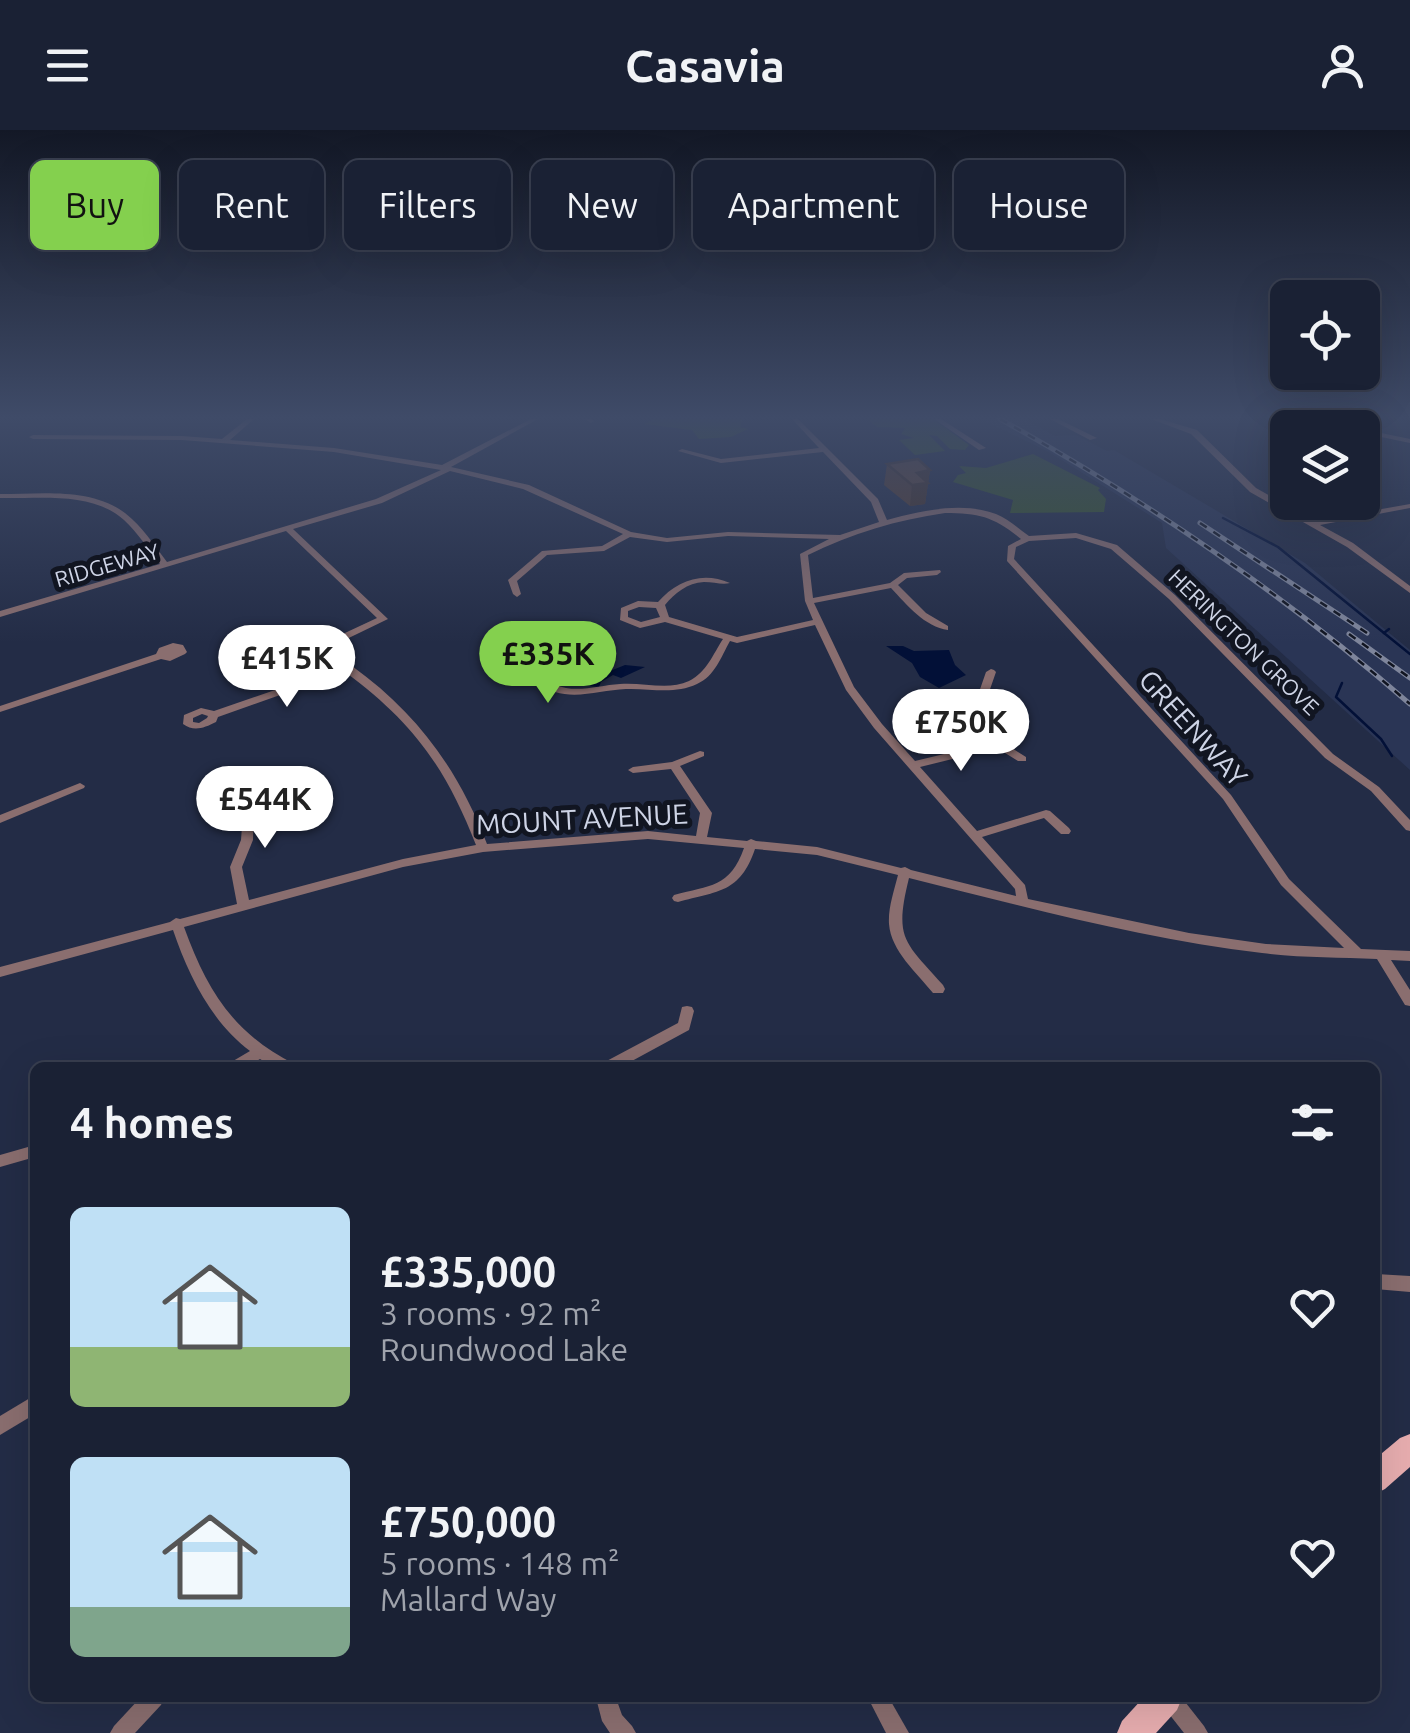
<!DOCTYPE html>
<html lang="en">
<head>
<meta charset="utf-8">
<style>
  :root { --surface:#1a2134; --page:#23293c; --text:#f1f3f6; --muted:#9fa3ac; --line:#383e4f; --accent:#84d04e }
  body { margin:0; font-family:Ubuntu,sans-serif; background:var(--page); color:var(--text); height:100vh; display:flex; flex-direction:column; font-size:38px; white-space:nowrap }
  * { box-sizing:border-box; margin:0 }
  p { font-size:32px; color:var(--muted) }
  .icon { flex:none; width:55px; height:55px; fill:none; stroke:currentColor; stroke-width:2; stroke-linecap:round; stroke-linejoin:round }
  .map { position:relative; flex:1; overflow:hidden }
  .panel { position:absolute; left:30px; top:932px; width:1350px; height:640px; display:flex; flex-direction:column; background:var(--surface); border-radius:15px; box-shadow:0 10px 40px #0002,0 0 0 2px var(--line) }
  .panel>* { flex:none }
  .hud { position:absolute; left:30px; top:30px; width:1350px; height:90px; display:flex; gap:20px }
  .buttons { position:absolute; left:1270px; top:150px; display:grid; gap:20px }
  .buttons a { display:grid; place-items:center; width:110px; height:110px; border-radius:15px; background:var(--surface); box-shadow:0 10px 40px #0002,0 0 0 2px var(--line); font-size:50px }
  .price { position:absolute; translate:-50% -85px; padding:0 22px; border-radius:35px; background:#fff; color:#222; font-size:32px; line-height:65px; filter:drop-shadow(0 2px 5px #0008) }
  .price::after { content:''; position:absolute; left:50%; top:60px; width:30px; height:22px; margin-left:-15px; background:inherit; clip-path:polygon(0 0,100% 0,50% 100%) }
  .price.current { background:var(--accent); color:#111 }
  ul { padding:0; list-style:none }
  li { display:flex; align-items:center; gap:30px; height:250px; padding:0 40px }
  li span { display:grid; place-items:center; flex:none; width:280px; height:200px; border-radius:15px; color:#555 }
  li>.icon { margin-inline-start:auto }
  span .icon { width:120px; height:120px; fill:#fffc; stroke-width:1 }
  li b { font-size:42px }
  h2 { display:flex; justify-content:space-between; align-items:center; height:120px; padding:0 40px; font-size:42px }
  .chip { padding:0 35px; border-radius:15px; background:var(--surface); box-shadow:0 10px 40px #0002,0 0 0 2px var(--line); font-size:35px; line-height:90px }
  .chip.current { background:var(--accent); color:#111 }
  header { display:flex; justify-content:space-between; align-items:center; height:130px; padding:0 40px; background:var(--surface); font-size:45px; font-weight:700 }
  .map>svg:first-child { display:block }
  .built { fill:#2a3555 }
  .green { fill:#385429 }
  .water { fill:#021037 }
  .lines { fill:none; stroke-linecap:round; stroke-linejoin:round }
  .stream { stroke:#021037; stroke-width:2.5 }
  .minor { fill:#8a6e6f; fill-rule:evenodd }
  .primary { fill:#e7adaf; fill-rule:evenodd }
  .rail-casing { stroke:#7e859b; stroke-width:5 }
  .rail { stroke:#111521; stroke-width:2.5; stroke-dasharray:8; stroke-linecap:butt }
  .wall { fill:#563c2e }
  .shaded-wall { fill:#463125 }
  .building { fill:#644635; stroke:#463125; stroke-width:2.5 }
  .labels { text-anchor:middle; stroke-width:10; stroke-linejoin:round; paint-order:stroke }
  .far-street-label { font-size:22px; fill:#ced4e6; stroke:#111521 }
  .street-label { font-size:28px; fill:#ced4e6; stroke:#111521 }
</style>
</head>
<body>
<header><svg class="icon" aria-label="menu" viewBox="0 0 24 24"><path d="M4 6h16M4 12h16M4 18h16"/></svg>Casavia<svg class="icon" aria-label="person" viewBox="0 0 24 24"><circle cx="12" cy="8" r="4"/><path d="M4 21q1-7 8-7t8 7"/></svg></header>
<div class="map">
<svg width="1410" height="1603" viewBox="0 0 1410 1603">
  <rect width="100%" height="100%" fill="#232c46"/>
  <polygon class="built" points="981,289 1025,289 1055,306 1076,305 1107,321 1114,320 1305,433 1382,497 1410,520 1410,640 1166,418 1162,393 1049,322"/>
  <g class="green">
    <polygon points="655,289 743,289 740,297 748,299 731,307 699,309 692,300 644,294"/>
    <polygon points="867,289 933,289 969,315 965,320 950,319 937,306 929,305 945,321 915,325 899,310 914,308 901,304 905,298 877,297"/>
    <polygon points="1033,324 1100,358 1098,360 1106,369 1104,382 1010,383 1013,370 953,352 958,345 966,343 959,336 986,338"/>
  </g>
  <g class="water">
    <polygon points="886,516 903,516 914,521 949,520 955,535 966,545 939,558 920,547 912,533"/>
    <polygon points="570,517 601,531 610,541 625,535 645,537 621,548 613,545 601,552 599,557 559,553 543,541 567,525 565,521"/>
  </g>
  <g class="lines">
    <g class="stream">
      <polyline points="1223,388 1278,417 1384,503"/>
      <polyline points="1389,499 1384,503 1410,524"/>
      <polyline points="1342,553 1336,567 1381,609 1392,626"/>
    </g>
    <g class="minor">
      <path d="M247 289H254L230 310 334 318 442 335 531 289H538L451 337 529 355 631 402 667 408 728 402 840 405 879 392 871 372 823 322 721 333 678 321 682 319 721 329 819 318 792 289H798L878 369 887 390C920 381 962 371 996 384 1008 389 1018 398 1029 406L1076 403 1117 415 1175 465 1333 624 1379 657 1410 690V701L1406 700 1371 661 1325 628 1169 469 1111 419 1076 408 1029 411 1016 417 1014 429 1231 665 1289 749 1361 819 1410 821V831L1391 830 1410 860V876L1405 875 1377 829C1339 827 1300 828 1262 823 1143 809 1026 777 909 748 894 809 904 811 943 855L945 859 943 863H933C917 843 891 821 889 794 888 778 894 761 898 745L817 725 755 719C740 763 718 761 678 772L674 771 672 768 674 765C710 755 730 758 744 718L648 709 483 722 403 737 184 797C207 860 232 902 294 934L296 938H275L260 929 245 938H226L228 934 250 921C211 892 188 844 173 800L0 847V837L170 792 176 788 180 789 237 774 230 737 241 710 244 669H252L254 672 253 710 242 737 249 770 403 729 476 715C446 638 413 592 345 542L218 587 216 592C204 598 194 602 183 594L184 585 201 578 214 581 339 538 317 520V516L377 488 286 401 0 487V481L160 434C148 419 138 403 124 390 92 361 40 369 0 368V364C40 364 91 357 125 383 142 396 154 415 167 432L376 369 441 340 334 322 182 310 33 309 29 307 33 305 182 306 222 309ZM450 341 523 359 623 404 602 416 542 421 508 450 513 464 517 467 521 464 517 451 547 425 604 421 630 407 667 412 728 406 829 409 800 424 805 471 813 490 737 507 669 487 665 475C675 463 687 453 704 452 714 452 722 455 730 453 703 441 677 450 658 472L638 471 621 478 620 490 640 498 665 492 723 509C713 524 707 542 689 551 668 561 643 552 620 554 602 555 584 561 566 558 555 556 547 550 539 543L543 529 572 514V510L569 509 536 525 529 544C537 552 544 558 555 562 578 569 602 560 626 559 650 558 674 565 697 554 715 546 721 527 730 511L737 513 815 495 846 560 874 598 1015 759 1016 766 911 740 905 737 901 738 817 717 756 711 751 709 747 711 707 707 712 683 680 636 704 626V622L700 621 672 632 633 637 628 640 633 643 671 639 700 683 696 706 648 701 487 714C458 639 417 583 352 536 344 531 334 525 326 519L388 489 293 399 382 373ZM945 383C980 383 994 387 1021 409L1008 416 1007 431 1223 669 1281 755 1344 818 1266 814 1189 803 1028 769 1025 755 982 707 1044 688 1061 704H1069L1071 701 1069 698 1050 681 1046 680 977 701 920 637 997 618 1018 631H1026V627L1004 613 1006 601 988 565 996 542 994 540 991 539 986 542 978 565 996 601 994 612 915 631 882 594 854 557 814 473 891 458C907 475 925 497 948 500V496L926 483 898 455 907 448 937 445 941 442 940 440 904 443 890 453 813 468 808 425C852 403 897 390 945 383ZM639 477 656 478 660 487 641 492 628 487V481ZM202 584 208 586 207 588 199 593 193 592V588Z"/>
      <polygon points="585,289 592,289 594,291 591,293"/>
      <polygon points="934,289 941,289 986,318 979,320"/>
      <polygon points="1050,289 1058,289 1097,308 1090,310"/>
      <polygon points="1151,289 1160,289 1197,300 1256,358 1314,391 1410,374 1410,378 1320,395 1353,413 1410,456 1410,463 1347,417 1250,362 1191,304"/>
      <polygon points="1298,289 1309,289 1349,298 1333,298"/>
      <polygon points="1362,299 1410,309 1410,313 1362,303"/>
      <polygon points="173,513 183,515 187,522 185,524 170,531 161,529 0,582 0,576 156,524 159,518"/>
      <polygon points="80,653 85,656 84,658 0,693 0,685"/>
      <polygon points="687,876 692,877 694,881 689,900 619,938 599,938 601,934 678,893 682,877"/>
      <polygon points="35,1015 35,1027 0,1037 0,1025"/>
      <polygon points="1376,1144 1410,1146 1410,1162 1375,1159"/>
      <polygon points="35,1265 35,1284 0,1305 0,1286"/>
      <polygon points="140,1568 164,1568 161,1575 135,1603 110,1603 114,1596"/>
      <polygon points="596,1568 616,1568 622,1585 632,1596 636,1603 610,1603 602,1591"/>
      <polygon points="868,1568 889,1568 909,1603 886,1603"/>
      <polygon points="1159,1568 1182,1568 1204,1596 1208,1603 1184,1603 1162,1575"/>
    </g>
    <g class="primary">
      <polygon points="1410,1304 1410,1337 1385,1359 1375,1364 1375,1329 1400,1308"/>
      <polygon points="1143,1568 1182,1568 1177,1580 1156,1603 1117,1603 1122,1591"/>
    </g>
    <defs>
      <g id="rail">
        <path d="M1000 289C1147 371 1283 463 1410 574"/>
        <polyline points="1200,393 1367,503"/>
        <polyline points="1349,504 1410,548"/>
      </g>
    </defs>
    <use href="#rail" class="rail-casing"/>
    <use href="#rail" class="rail"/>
  </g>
  <polygon class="wall" points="887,334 930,340 925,374 910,376 884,355"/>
  <polygon class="shaded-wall" points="930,340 925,374 910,376 912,355 917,343"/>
  <polygon class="building" points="918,329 930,340 917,343 928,353 912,355 887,334"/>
  <linearGradient id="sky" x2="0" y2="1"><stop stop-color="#131826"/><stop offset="0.56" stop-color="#3f4b68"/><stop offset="1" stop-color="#3f4b68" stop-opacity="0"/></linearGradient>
  <rect width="1410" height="513" fill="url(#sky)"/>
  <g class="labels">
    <g class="far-street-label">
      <text transform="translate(107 435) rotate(-16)" y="8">RIDGEWAY</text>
      <text transform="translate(1244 512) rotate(44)" y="8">HERINGTON GROVE</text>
    </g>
    <g class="street-label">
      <text transform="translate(1193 598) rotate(48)" y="10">GREENWAY</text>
      <text transform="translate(582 689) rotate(-3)" y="10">MOUNT AVENUE</text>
    </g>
  </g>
</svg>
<div class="buttons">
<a><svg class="icon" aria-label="locate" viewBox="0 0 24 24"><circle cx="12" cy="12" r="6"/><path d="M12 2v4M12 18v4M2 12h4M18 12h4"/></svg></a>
<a><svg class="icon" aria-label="layers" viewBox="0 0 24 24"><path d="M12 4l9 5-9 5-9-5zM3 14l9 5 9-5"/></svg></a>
</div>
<b class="price current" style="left:548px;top:576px">£335K</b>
<b class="price" style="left:287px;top:580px">£415K</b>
<b class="price" style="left:961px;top:644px">£750K</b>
<b class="price" style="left:265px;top:721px">£544K</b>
<div class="hud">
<a class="chip current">Buy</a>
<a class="chip">Rent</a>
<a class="chip">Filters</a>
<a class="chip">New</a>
<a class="chip">Apartment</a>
<a class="chip">House</a>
</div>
<section class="panel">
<h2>4 homes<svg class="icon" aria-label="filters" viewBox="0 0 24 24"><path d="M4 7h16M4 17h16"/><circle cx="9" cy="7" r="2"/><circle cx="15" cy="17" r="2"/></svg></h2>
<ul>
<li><span style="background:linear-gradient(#bfe0f5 70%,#8fb573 0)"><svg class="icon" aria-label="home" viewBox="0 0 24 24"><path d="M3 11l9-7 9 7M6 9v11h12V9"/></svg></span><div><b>£335,000</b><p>3 rooms · 92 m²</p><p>Roundwood Lake</p></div><svg class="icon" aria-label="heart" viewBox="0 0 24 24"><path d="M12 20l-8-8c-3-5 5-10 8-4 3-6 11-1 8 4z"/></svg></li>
<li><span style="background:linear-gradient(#bfe0f5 75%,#7fa58c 0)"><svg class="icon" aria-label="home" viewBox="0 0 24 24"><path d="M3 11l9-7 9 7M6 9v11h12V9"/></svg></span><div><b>£750,000</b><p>5 rooms · 148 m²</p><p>Mallard Way</p></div><svg class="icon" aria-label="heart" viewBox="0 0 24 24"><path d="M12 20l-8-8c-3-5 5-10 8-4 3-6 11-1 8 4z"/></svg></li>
</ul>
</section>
</div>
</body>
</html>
